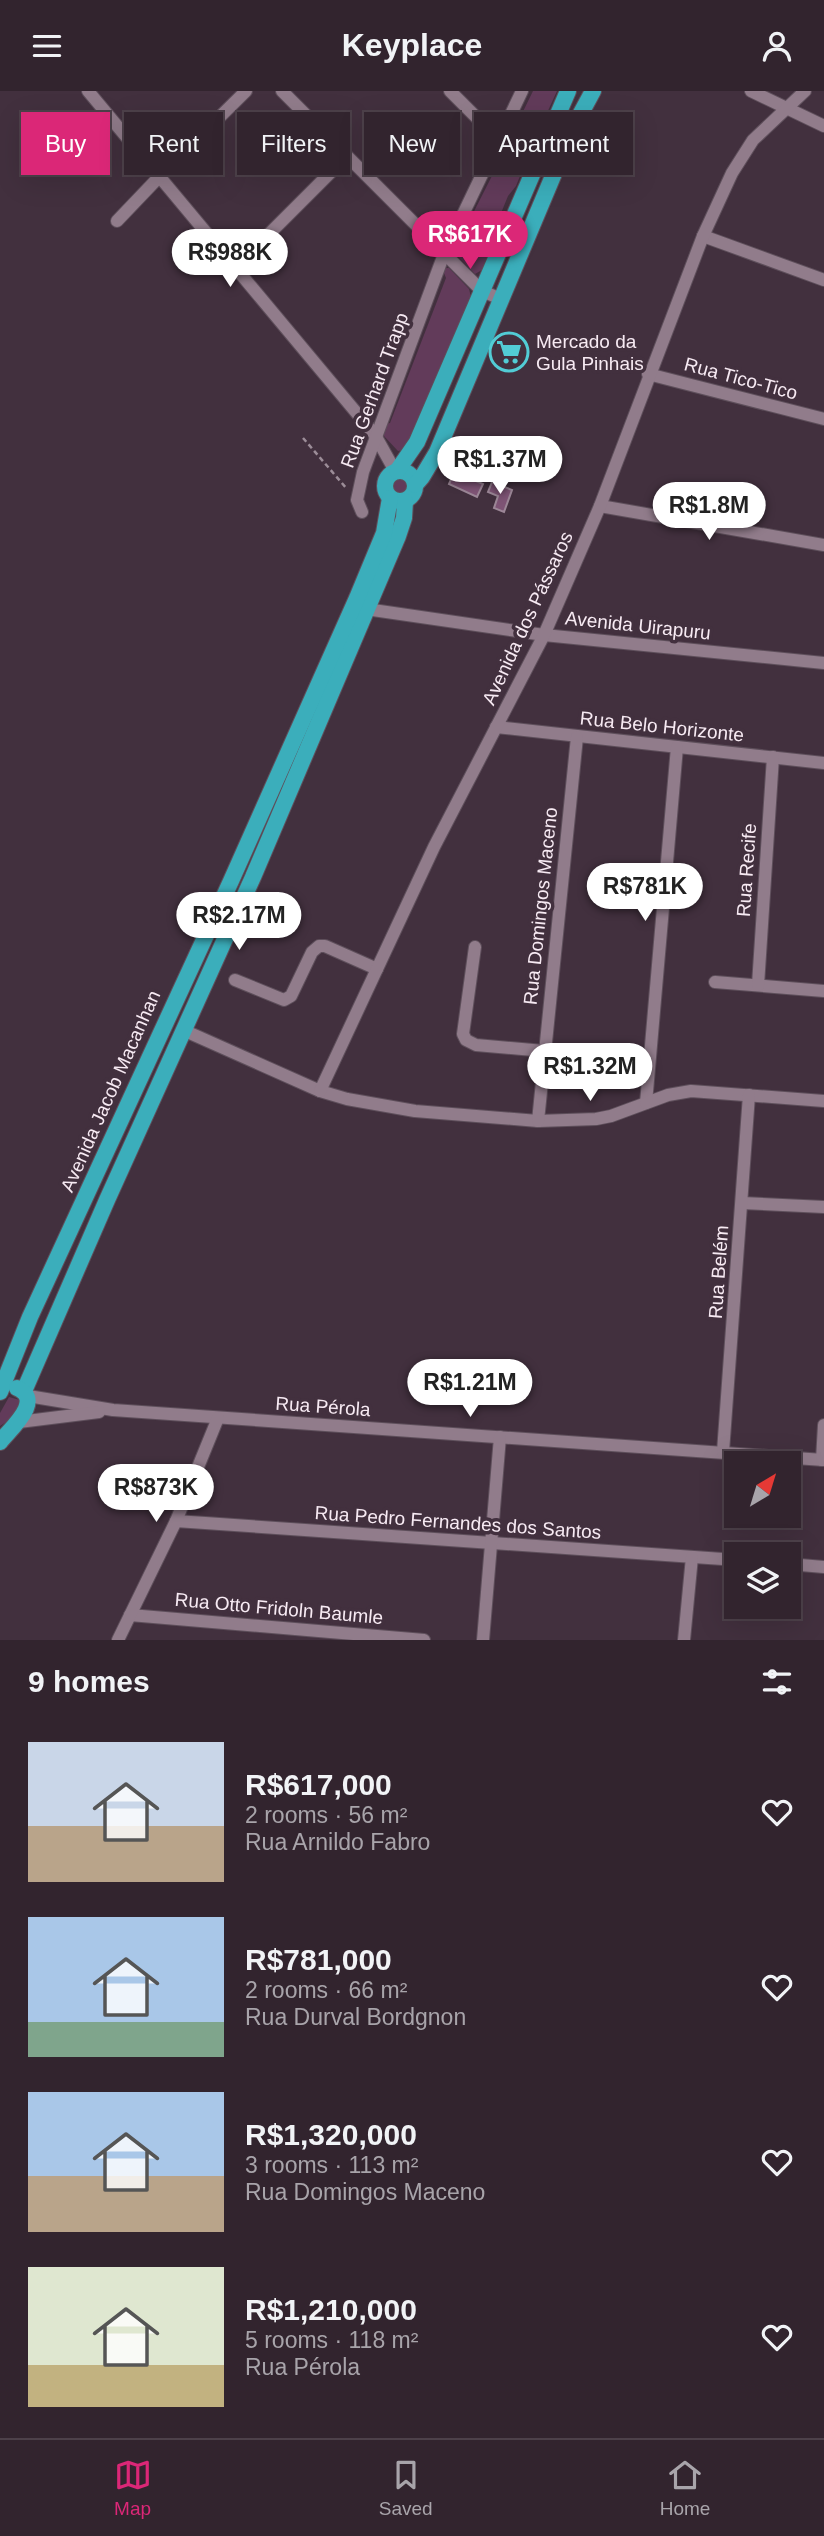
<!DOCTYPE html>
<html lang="en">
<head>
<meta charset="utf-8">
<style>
  :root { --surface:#32242e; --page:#3d303a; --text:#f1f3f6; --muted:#a8a4aa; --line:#4d414a; --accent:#db2777 }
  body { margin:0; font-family:Helvetica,sans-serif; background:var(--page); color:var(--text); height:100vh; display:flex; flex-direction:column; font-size:26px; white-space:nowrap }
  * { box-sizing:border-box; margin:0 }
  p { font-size:23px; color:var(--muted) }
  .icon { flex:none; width:38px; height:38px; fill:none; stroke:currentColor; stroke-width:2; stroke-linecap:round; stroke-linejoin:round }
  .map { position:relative; height:1549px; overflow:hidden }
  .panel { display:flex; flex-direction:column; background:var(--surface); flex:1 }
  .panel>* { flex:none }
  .top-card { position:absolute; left:21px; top:21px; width:782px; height:63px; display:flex; gap:14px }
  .needle { width:46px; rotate:38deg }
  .buttons { position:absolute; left:724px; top:1360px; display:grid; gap:14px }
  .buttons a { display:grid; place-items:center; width:77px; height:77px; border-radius:0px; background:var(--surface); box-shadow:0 7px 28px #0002,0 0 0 2px var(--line); font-size:35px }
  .price { position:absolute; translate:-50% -60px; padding:0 16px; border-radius:24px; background:#fff; color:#222; font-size:23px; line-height:46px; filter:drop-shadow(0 2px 4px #0008) }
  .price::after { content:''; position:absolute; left:50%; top:42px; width:21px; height:16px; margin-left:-10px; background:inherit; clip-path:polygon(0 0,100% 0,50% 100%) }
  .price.current { background:var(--accent); color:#fff }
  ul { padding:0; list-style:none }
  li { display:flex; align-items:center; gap:21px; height:175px; padding:0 28px }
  li span { display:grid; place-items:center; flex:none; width:196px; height:140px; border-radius:0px; color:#555 }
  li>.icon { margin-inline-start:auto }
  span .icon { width:84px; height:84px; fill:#fffc; stroke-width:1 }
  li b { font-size:30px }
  h2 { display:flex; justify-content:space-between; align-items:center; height:84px; padding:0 28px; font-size:30px }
  .pill { padding:0 24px; border-radius:0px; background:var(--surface); box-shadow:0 7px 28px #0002,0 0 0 2px var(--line); font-size:24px; line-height:63px }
  .pill.current { background:var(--accent); color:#fff }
  header { display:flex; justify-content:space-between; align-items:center; height:91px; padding:0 28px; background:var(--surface); font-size:32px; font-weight:600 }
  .menu { display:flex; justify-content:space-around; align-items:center; height:98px; border-top:2px solid var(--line); background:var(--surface); font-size:19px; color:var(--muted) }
  .menu a { display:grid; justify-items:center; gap:4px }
  .menu .current { color:var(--accent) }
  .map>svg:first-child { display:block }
  .green { fill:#623b5a }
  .building { fill:#7e5475; stroke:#9c8797; stroke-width:2 }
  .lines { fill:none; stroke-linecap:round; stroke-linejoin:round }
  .minor-casing { stroke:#5e4f5b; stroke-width:14 }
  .major-casing { stroke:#5e4f5b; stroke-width:18 }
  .path { stroke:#9c8d98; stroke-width:2.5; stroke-dasharray:5 3.5; stroke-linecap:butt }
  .minor { stroke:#917c8b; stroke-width:12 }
  .major { stroke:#3baebb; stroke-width:16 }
  .labels { text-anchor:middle; stroke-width:7; stroke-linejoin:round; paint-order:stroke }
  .poi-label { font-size:19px; fill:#f7eaf3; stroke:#42303e; text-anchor:start }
  .street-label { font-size:19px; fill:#f7eaf3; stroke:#42303e }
</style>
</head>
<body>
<header><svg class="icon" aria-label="menu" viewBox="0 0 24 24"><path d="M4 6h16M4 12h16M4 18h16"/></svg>Keyplace<svg class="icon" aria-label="person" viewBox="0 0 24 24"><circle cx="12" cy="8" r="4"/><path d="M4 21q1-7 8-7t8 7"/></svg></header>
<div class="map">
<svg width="824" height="1549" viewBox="0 0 824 1549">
  <rect width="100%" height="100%" fill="#42303e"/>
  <g class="green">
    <polygon points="533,0 557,0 531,57 525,63 520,61 505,41 514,39"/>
    <polygon points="499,60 518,78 520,85 516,95 508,105 497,132 496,144 482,179 475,183 449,156 451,153 458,152 500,69 495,62"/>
    <polygon points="442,177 449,177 469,198 471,206 415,343 403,359 398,360 383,344 382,334 390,332 446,187"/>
    <circle cx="399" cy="395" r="13"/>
    <polygon points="9,1306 20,1309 17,1324 0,1335 0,1322"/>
  </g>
  <g class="building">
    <polygon points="456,376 466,380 464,385 483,393 477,406 449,393"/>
    <polygon points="492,391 512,399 504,421 494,417 498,405 488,401"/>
  </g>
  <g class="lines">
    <defs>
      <g id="minor">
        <polyline points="88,0 375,344 395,380"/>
        <polyline points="282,0 482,200 501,208"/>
        <polyline points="450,0 516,66 533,79"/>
        <polyline points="751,0 824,35"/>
        <polyline points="117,130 159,86 246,0"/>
        <polyline points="703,145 824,189"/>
        <polyline points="235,177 346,66"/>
        <polyline points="648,283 824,328"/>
        <polyline points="600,415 824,454"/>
        <polyline points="362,421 357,409 363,381 444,163 522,0"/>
        <polyline points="366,518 544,544 824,572"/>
        <polyline points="496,636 824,672"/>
        <polyline points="475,856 463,943 466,949 476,954 544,960"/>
        <polyline points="235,889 284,909 291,905 312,861 319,855 325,855 377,878"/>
        <polyline points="715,891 824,900"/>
        <polyline points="758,894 773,666"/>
        <polyline points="183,939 320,1000 347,1008 415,1020 538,1030 596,1028 611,1025 668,1004 691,1000 824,1010"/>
        <polyline points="320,1000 434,756 544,544 600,415 703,145 732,82 753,49 805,0"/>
        <polyline points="646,1012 677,656"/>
        <polyline points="538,1030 577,646"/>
        <polyline points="742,1112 824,1116"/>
        <polyline points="28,1305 113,1319 824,1369"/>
        <polyline points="19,1331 99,1321"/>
        <polyline points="723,1361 749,1004"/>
        <polyline points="822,1369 824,1334"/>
        <polyline points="176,1430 737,1469"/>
        <polyline points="789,1473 824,1476"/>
        <polyline points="130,1524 424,1549"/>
        <polyline points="118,1549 176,1430 218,1327"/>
        <polyline points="483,1549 500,1346"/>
        <polyline points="684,1549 692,1466"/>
      </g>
      <g id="major">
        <circle cx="400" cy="395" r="15"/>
        <polyline points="397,380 417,351 568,0"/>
        <polyline points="415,394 422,386 437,361 574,35 593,0"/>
        <polyline points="24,1300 107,1109 253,786 398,445 404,427 405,410"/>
        <polyline points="0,1301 30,1226 231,790 357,507 384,442 390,407"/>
        <path d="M0 1351C10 1338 45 1309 17 1297"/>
      </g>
    </defs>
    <use href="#minor" class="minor-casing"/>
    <use href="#major" class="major-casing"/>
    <polyline class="path" points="303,347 347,398"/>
    <use href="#minor" class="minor"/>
    <use href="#major" class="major"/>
  </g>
  <defs>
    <symbol id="supermarket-ring" viewBox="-11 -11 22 22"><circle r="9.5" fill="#42303e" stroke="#52ccd5" stroke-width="1.5"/><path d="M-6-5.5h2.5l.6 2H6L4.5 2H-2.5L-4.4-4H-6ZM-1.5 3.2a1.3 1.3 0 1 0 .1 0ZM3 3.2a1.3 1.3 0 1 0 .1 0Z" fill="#52ccd5"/></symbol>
  </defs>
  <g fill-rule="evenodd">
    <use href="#supermarket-ring" x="487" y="239" width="44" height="44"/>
  </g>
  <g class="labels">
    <g class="poi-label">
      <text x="536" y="257">Mercado da<tspan x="536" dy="22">Gula Pinhais</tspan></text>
    </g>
    <g class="street-label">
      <text transform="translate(741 287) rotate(15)" y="7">Rua Tico-Tico</text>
      <text transform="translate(374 299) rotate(-70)" y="7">Rua Gerhard Trapp</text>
      <text transform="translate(527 527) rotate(-65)" y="7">Avenida dos Pássaros</text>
      <text transform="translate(638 534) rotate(6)" y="7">Avenida Uirapuru</text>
      <text transform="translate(662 635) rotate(6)" y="7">Rua Belo Horizonte</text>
      <text transform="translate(746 779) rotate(-86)" y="7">Rua Recife</text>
      <text transform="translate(540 815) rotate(-84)" y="7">Rua Domingos Maceno</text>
      <text transform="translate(110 1000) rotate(-66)" y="7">Avenida Jacob Macanhan</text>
      <text transform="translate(718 1181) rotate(-86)" y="7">Rua Belém</text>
      <text transform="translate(323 1315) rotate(4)" y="7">Rua Pérola</text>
      <text transform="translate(458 1431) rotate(4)" y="7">Rua Pedro Fernandes dos Santos</text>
      <text transform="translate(279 1517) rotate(5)" y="7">Rua Otto Fridoln Baumle</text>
    </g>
  </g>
</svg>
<div class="buttons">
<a><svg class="needle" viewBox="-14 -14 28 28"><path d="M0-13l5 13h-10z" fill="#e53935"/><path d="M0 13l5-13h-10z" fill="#a8a4aa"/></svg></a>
<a><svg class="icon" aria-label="layers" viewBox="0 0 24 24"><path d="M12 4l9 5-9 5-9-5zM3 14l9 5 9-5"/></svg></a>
</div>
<b class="price current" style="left:470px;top:180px">R$617K</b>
<b class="price" style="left:230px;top:198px">R$988K</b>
<b class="price" style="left:500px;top:405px">R$1.37M</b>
<b class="price" style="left:709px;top:451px">R$1.8M</b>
<b class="price" style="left:645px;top:832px">R$781K</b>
<b class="price" style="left:239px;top:861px">R$2.17M</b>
<b class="price" style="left:590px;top:1012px">R$1.32M</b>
<b class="price" style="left:470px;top:1328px">R$1.21M</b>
<b class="price" style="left:156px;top:1433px">R$873K</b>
<div class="top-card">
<a class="pill current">Buy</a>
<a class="pill">Rent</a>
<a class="pill">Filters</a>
<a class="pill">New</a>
<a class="pill">Apartment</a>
</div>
</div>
<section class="panel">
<h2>9 homes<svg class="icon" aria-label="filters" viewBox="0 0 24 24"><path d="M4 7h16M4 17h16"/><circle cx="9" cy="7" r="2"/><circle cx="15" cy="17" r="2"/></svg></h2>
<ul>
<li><span style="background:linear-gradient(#c9d6e8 60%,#b9a48a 0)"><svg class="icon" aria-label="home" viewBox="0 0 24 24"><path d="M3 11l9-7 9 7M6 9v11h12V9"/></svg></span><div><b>R$617,000</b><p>2 rooms · 56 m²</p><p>Rua Arnildo Fabro</p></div><svg class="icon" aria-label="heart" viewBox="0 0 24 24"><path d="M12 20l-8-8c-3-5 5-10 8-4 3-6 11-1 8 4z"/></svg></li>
<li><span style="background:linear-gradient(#a9c7e8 75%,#7fa58c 0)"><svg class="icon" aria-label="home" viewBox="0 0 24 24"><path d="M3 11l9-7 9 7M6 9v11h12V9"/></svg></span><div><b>R$781,000</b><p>2 rooms · 66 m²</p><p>Rua Durval Bordgnon</p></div><svg class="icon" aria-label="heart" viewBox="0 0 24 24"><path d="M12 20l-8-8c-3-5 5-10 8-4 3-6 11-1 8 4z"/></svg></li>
<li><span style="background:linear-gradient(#a9c7e8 60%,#b9a48a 0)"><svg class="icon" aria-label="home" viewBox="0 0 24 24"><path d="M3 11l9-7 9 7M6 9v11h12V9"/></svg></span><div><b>R$1,320,000</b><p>3 rooms · 113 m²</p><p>Rua Domingos Maceno</p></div><svg class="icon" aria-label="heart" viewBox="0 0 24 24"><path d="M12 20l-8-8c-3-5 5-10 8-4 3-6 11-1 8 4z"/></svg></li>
<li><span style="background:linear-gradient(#dfe7d0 70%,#c2b280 0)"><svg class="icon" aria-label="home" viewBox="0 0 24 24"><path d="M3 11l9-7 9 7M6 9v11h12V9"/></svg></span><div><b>R$1,210,000</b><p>5 rooms · 118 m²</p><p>Rua Pérola</p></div><svg class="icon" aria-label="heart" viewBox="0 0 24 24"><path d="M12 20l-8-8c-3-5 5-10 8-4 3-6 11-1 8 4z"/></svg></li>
</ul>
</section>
<nav class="menu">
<a class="current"><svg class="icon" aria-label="map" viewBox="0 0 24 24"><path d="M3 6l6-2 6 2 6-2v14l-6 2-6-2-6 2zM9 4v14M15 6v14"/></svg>Map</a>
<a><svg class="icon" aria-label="saved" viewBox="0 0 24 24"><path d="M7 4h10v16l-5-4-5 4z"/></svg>Saved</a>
<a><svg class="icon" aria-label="home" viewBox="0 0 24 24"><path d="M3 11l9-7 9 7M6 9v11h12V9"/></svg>Home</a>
</nav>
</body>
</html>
